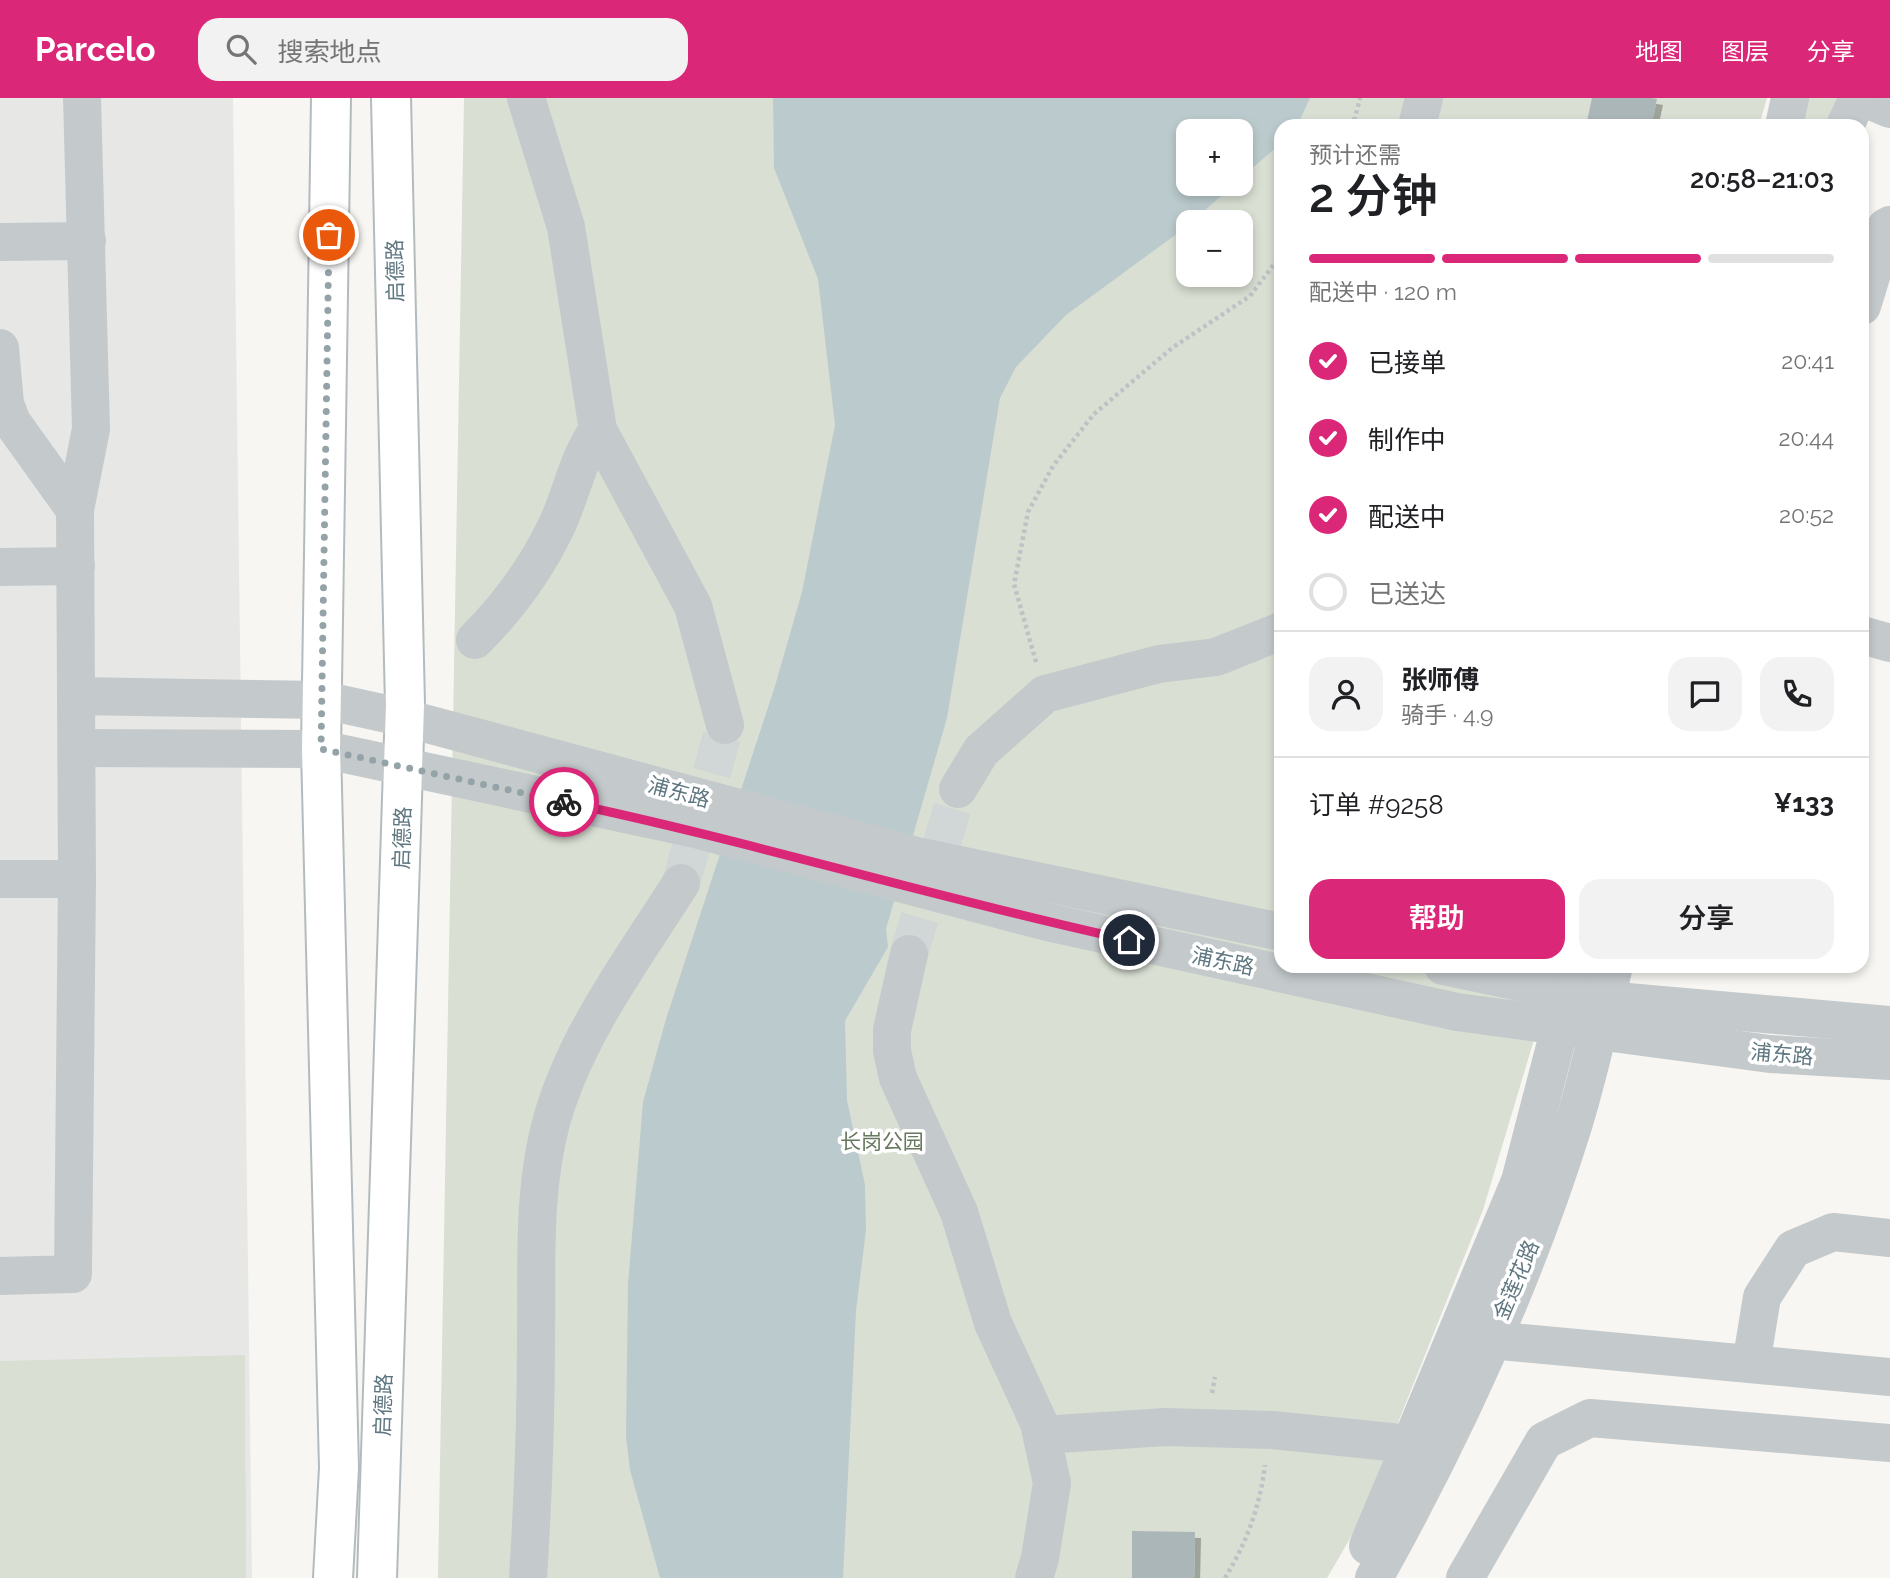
<!DOCTYPE html>
<html lang="zh">
<head>
<meta charset="utf-8">
<style>
  :root { --surface:#fff; --page:#f2f2f2; --text:#202124; --muted:#757577; --line:#e0e0e0; --accent:#db2777 }
  body { margin:0; font-family:Raleway,"Noto Sans SC",sans-serif; background:var(--page); color:var(--text); height:100vh; display:flex; flex-direction:column; font-size:26px; white-space:nowrap }
  * { box-sizing:border-box; margin:0 }
  p { font-size:23px; color:var(--muted) }
  .icon { flex:none; width:38px; height:38px; fill:none; stroke:currentColor; stroke-width:2; stroke-linecap:round; stroke-linejoin:round }
  .map { position:relative; flex:1; overflow:hidden }
  .sheet { position:absolute; left:1274px; top:21px; width:595px; height:854px; display:flex; flex-direction:column; background:var(--surface); border-radius:21px; box-shadow:0 4px 10px #0003 }
  .sheet>* { flex:none }
  .buttons { position:absolute; left:1176px; top:21px; display:grid; gap:14px }
  .buttons a { display:grid; place-items:center; width:77px; height:77px; border-radius:14px; background:var(--surface); box-shadow:0 4px 10px #0003; font-size:35px }
  .pin { position:absolute; display:grid; place-items:center; width:60px; height:60px; color:#fff; margin:-30px; border:4px solid #fff; border-radius:50%; box-shadow:0 2px 7px #0007 }
  .courier { position:absolute; display:grid; place-items:center; width:70px; height:70px; margin:-35px; border:5px solid #db2777; border-radius:50%; background:#fff; color:#222; box-shadow:0 2px 9px #0007 }
  .summary em { font-style:normal; font-weight:600 }
  .summary div { display:flex; flex-direction:column-reverse }
  .summary { display:flex; align-items:center; justify-content:space-between; height:119px; padding:0 35px }
  h1 { font-size:46px; font-weight:600; line-height:52px }
  .bar { display:grid; grid-template-columns:repeat(4,1fr); gap:10px 7px; align-content:center; height:84px; padding:0 35px }
  .bar i { height:9px; border-radius:5px; background:var(--line) }
  .bar .active { background:var(--accent) }
  .bar p { grid-column:span 4 }
  .line { display:flex; align-items:center; gap:18px; padding:0 35px; border-top:2px solid var(--line) }
  .line div { flex:1 }
  .round { display:grid; place-items:center; flex:none; width:74px; height:74px; border-radius:21px; background:var(--page) }
  ol { padding:0 35px; list-style:none }
  li { display:flex; align-items:center; gap:21px; height:77px }
  li p { margin-inline-start:auto }
  li .icon { padding:7px; border-radius:50%; background:var(--accent); color:#fff; stroke-width:4 }
  li:last-child { color:var(--muted) }
  li i { width:38px; height:38px; border:4px solid var(--line); border-radius:50% }
  .primary-button { display:flex; gap:14px; margin-top:auto; padding:14px 35px }
  .primary-button a { flex:1; height:80px; border-radius:21px; background:var(--accent); color:#fff; font-size:28px; font-weight:600; line-height:80px; text-align:center }
  .primary-button a+a { background:var(--page); color:var(--text) }
  header { display:flex; align-items:center; gap:42px; box-sizing:border-box; height:98px; padding:0 35px; background:var(--accent); color:#fff }
  header strong { font-size:33px }
  nav { display:flex; gap:38px; margin-inline-start:auto; font-size:24px }
  .search { width:490px; height:63px; background:var(--page); display:flex; align-items:center; gap:18px; box-sizing:border-box; padding:0 24px; border-radius:21px; color:var(--muted); font-size:26px }
  .map>svg:first-child { display:block }
  .built { fill:#e7e8e6 }
  .green { fill:#d9dfd3; fill-rule:evenodd }
  .water { fill:#bbcbcd }
  .building { fill:#aab6b8; filter:url(#shadow) }
  .lines { fill:none; stroke-linecap:round; stroke-linejoin:round }
  .minor-tunnel { stroke:#d1d6d6; stroke-width:38; stroke-dasharray:38 19; stroke-linecap:butt }
  .major-casing { stroke:#b4bbbe; stroke-width:42 }
  .path { stroke:#bfc2c4; stroke-width:4.5; stroke-dasharray:3.5 3.5; stroke-linecap:butt }
  .minor { stroke:#c4c9cb; stroke-width:38 }
  .major { stroke:#fff; stroke-width:38 }
  .done { stroke:#94a3a8; stroke-width:7; stroke-dasharray:0 12.6 }
  .route { stroke:#db2777; stroke-width:9 }
  .labels { text-anchor:middle; dominant-baseline:central; stroke-width:7; stroke-linejoin:round; paint-order:stroke }
  .street-label { font-size:21px; fill:#5f7780; stroke:#fff }
  .park-label { font-size:21px; fill:#66785e; stroke:#fff }
</style>
</head>
<body>
<header>
<strong>Parcelo</strong>
<div class="search"><svg class="icon" aria-label="search" viewBox="0 0 24 24"><circle cx="10" cy="10" r="6"/><path d="M15 15l6 6"/></svg>搜索地点</div>
<nav><a>地图</a><a>图层</a><a>分享</a></nav>
</header>
<div class="map">
<svg width="1890" height="1480" viewBox="0 0 1890 1480">
  <defs>
    <filter id="shadow"><feDropShadow dx="6" dy="6" stdDeviation="0" flood-color="#0004"/></filter>
  </defs>
  <rect width="100%" height="100%" fill="#f7f6f2"/>
  <!-- built -->
  <path class="built" d="M0,0H233L252,1480H0Z"/>
  <!-- green -->
  <g class="green">
    <path d="M464,0H1767L1759,28H1281V868H1556L1483,1112L1355,1432L1327,1480H438ZM1188,33H1241V86H1188ZM1188,124H1241V177H1188Z"/>
    <path d="M1804,0H1848L1836,28H1798Z"/>
    <path d="M245,1257L246,1480H0V1263Z"/>
  </g>
  <!-- water -->
  <path class="water" d="M773,0H1310L1297,28H1281V45L1241,80V33H1188V86H1235L1182,132L1066,217L1016,269L1000,300L947,620L886,831L888,849L845,923L847,1002L865,1087L866,1132L856,1213L843,1480H660L630,1372L626,1338L628,1186L643,1004L666,921L775,588L802,494L835,327L818,181L774,70Z"/>
  <!-- building -->
  <g class="building">
    <path d="M1592,0H1651L1657,1L1651,28H1586Z"/>
    <path d="M1132,1433L1195,1434L1194,1480H1132Z"/>
  </g>
  <g class="lines">
    <!-- minor-tunnel -->
    <g class="minor-tunnel">
      <path d="M681,785L725,627"/>
      <path d="M909,856L958,691"/>
    </g>
    <!-- major casing -->
    <g class="major-casing">
      <g id="major">
        <path d="M331,0L321,651L339,1370L333,1480"/>
        <path d="M377,1480L405,607L391,0"/>
      </g>
    </g>
    <!-- path -->
    <g class="path">
      <path d="M1350,28L1355,20L1360,0"/>
      <path d="M1580,28L1586,27"/>
      <path d="M1036,564L1014,486L1028,414L1053,368L1094,316L1172,250L1250,198L1281,157"/>
      <path d="M1212,1295L1215,1279"/>
      <path d="M1225,1480C1247,1444 1260,1408 1265,1367"/>
    </g>
    <!-- minor -->
    <g class="minor">
      <path d="M526,0L566,129L598,332L693,508L725,627"/>
      <path d="M1864,0L1890,11"/>
      <path d="M1417,28L1424,0"/>
      <path d="M1784,28L1790,0"/>
      <path d="M1845,28L1858,0"/>
      <path d="M0,144L87,143"/>
      <path d="M1862,208L1886,129L1890,127"/>
      <path d="M0,250L5,306L12,324L75,412"/>
      <path d="M0,469L76,468"/>
      <path d="M1862,537L1890,545"/>
      <path d="M475,542C509,508 536,471 557,427C572,395 577,361 598,332"/>
      <path d="M76,598L323,602L405,620L917,758L1281,834"/>
      <path d="M77,650L321,651L695,731L1047,824L1457,914L1770,956L1890,963"/>
      <path d="M958,691L981,653L1045,596L1159,566L1216,559L1281,533"/>
      <path d="M0,781H77"/>
      <path d="M909,856L892,932V953L898,980L959,1114L993,1225L1039,1325L1052,1385L1040,1460L1034,1480"/>
      <path d="M1443,868L1605,902L1890,927"/>
      <path d="M0,1178L73,1176L77,781L75,412L91,331L82,0"/>
      <path d="M1490,1242L1890,1279"/>
      <path d="M1751,1266L1762,1199L1793,1151L1833,1134L1890,1140"/>
      <path d="M1042,1337L1165,1329L1272,1332L1410,1346"/>
      <path d="M1368,1448L1520,1083L1576,868"/>
      <path d="M528,1480C533,1400 536,1322 536,1242C537,1168 532,1093 552,1021C577,934 634,860 681,785"/>
      <path d="M1374,1480C1454,1337 1524,1185 1573,1028C1589,976 1601,921 1614,868"/>
      <path d="M1465,1480L1544,1343L1590,1320L1890,1345"/>
    </g>
    <!-- major -->
    <use href="#major" class="major"/>
  </g>
  <g class="lines">
    <!-- done -->
    <path class="done" d="M329,137L321,651L564,704"/>
    <!-- route -->
    <path class="route" d="M564,704C754,744 940,801 1129,842"/>
  </g>
  <g class="labels">
    <!-- street labels -->
    <g class="street-label">
      <text transform="translate(395 173) rotate(-91)">启德路</text>
      <text transform="translate(679 694) rotate(15)">浦东路</text>
      <text transform="translate(402 740) rotate(-88)">启德路</text>
      <text transform="translate(1223 863) rotate(12)">浦东路</text>
      <text transform="translate(1782 956) rotate(5)">浦东路</text>
      <text transform="translate(1516 1182) rotate(-67)">金莲花路</text>
      <text transform="translate(383 1307) rotate(-88)">启德路</text>
    </g>
    <!-- park labels -->
    <g class="park-label">
      <text x="882" y="1043">长岗公园</text>
    </g>
  </g>
</svg>
<div class="buttons">
<a>+</a>
<a>−</a>
</div>
<div class="pin" style="left:329px;top:137px;background:#ea580c"><svg class="icon" aria-label="bag" viewBox="0 0 24 24"><path d="M5 8h14l-1 12H6zM9 8a3 3 0 0 1 6 0"/></svg></div>
<div class="pin" style="left:1129px;top:842px;background:#1f2937"><svg class="icon" aria-label="home" viewBox="0 0 24 24"><path d="M3 11l9-7 9 7M6 9v11h12V9"/></svg></div>
<div class="courier" style="left:564px;top:704px"><svg class="icon" aria-label="bike" viewBox="0 0 24 24"><circle cx="6" cy="16" r="4"/><circle cx="18" cy="16" r="4"/><path d="M6 16l4-8h5l3 8M10 8l3 8H6M13 5h3"/></svg></div>
<section class="sheet">
<div class="summary"><div><h1>2 分钟</h1><p>预计还需</p></div><em>20:58–21:03</em></div>
<div class="bar"><i class="active"></i><i class="active"></i><i class="active"></i><i></i><p>配送中 · 120 m</p></div>
<ol>
<li><svg class="icon" aria-label="check" viewBox="0 0 24 24"><path d="M5 12l5 5 9-10"/></svg>已接单<p>20:41</p></li>
<li><svg class="icon" aria-label="check" viewBox="0 0 24 24"><path d="M5 12l5 5 9-10"/></svg>制作中<p>20:44</p></li>
<li><svg class="icon" aria-label="check" viewBox="0 0 24 24"><path d="M5 12l5 5 9-10"/></svg>配送中<p>20:52</p></li>
<li><i></i>已送达</li>
</ol>
<div class="line" style="height:126px"><a class="round"><svg class="icon" aria-label="person" viewBox="0 0 24 24"><circle cx="12" cy="8" r="4"/><path d="M4 21q1-7 8-7t8 7"/></svg></a><div><b>张师傅</b><p>骑手 · 4.9</p></div><a class="round"><svg class="icon" aria-label="chat" viewBox="0 0 24 24"><path d="M4 5h16v11H9l-5 4z"/></svg></a><a class="round"><svg class="icon" aria-label="phone" viewBox="0 0 24 24"><path d="M5 4h4l2 5-3 2q2 4 5 5l2-3 5 2v4C11 20 4 13 5 4z"/></svg></a></div>
<div class="line" style="height:91px"><div>订单 #9258</div><b>¥133</b></div>
<div class="primary-button"><a>帮助</a><a>分享</a></div>
</section>
</div>
</body>
</html>
